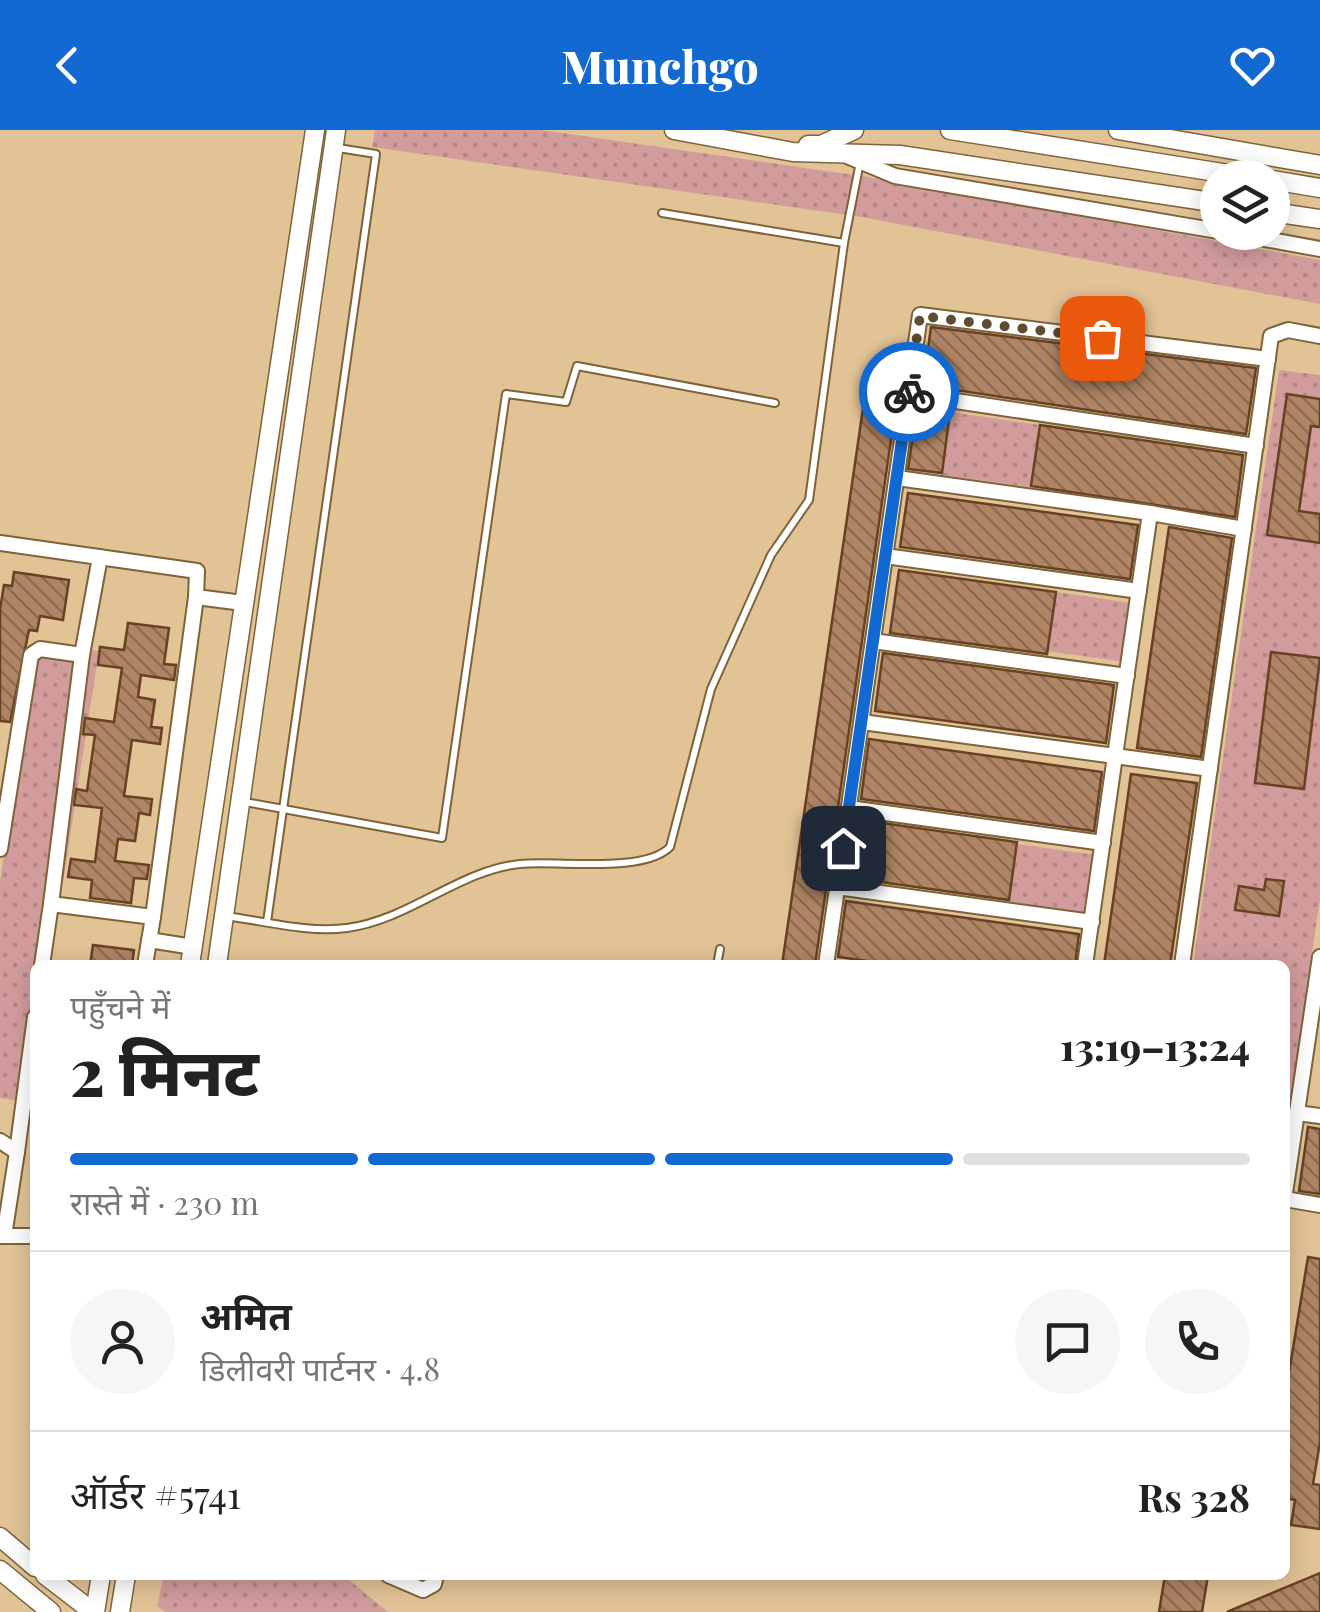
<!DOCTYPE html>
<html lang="hi">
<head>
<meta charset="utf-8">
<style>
  :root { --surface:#fff; --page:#f6f6f6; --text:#222; --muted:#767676; --line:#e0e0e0; --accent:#1269d2 }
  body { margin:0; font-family:"Playfair Display","Noto Sans Devanagari",serif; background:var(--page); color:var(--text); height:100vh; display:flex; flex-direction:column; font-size:38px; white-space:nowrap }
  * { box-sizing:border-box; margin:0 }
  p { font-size:32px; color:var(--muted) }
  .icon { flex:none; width:55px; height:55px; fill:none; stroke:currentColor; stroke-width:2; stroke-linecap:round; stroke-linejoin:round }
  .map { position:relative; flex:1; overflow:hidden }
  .side { position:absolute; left:30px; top:830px; width:1260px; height:620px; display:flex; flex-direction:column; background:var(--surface); border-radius:15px; box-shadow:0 5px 25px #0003 }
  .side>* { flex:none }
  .buttons { position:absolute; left:1200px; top:30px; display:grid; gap:20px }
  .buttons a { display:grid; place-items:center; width:90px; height:90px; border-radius:50%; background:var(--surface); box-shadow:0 5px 25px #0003; font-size:50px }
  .pin { position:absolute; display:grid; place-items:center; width:85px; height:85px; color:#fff; margin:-42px; border-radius:20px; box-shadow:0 5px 15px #0006 }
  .courier { position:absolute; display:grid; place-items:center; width:100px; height:100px; margin:-50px; border:8px solid #1269d2; border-radius:50%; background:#fff; color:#222; box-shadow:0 2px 12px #0007 }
  .summary em { font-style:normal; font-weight:800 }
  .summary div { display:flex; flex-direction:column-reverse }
  .summary { display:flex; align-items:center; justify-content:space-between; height:170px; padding:0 40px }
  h1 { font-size:65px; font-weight:800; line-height:75px }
  .bar { display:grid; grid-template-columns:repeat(4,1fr); gap:15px 10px; align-content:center; height:120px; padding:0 40px }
  .bar i { height:12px; border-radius:8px; background:var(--line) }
  .bar .selected { background:var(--accent) }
  .bar p { grid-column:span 4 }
  .line { display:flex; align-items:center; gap:25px; padding:0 40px; border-top:2px solid var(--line) }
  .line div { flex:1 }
  .round { display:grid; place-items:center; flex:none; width:105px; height:105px; border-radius:52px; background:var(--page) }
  header { display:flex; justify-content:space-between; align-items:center; height:130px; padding:0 40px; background:var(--accent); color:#fff; font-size:45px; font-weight:800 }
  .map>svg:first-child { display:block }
  .grass { fill:url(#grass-dots) }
  .building { fill:url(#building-back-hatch); stroke:#684123; stroke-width:2.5 }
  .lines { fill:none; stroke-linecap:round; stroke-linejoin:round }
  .lane-casing { stroke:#7e6338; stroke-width:10 }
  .street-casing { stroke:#7e6338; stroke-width:18 }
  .secondary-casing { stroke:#7e6338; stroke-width:21 }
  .lane { stroke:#fff; stroke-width:6 }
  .street { stroke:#fff; stroke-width:14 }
  .secondary { stroke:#fff; stroke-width:18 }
  .done { stroke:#5e4c34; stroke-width:10; stroke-dasharray:0 18 }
  .route { stroke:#1269d2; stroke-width:12 }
</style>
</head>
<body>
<header><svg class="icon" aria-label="back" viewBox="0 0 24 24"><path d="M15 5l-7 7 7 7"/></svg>Munchgo<svg class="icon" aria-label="heart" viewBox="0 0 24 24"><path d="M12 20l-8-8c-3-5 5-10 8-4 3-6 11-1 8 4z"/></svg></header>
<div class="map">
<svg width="1320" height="1482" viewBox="0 0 1320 1482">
  <defs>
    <pattern id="grass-dots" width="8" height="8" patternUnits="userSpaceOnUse" patternTransform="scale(2.5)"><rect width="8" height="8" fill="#d29c9d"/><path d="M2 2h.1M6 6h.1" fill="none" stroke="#b48585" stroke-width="1.8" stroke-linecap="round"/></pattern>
    <pattern id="building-back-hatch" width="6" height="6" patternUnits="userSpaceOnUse" patternTransform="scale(2.5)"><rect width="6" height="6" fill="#b08565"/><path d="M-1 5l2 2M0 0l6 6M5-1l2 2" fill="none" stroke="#8e6b51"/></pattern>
  </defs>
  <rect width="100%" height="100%" fill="#e2c396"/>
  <!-- grass -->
  <g class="grass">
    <path d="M375,0H541L868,47L1320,130V174L862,87L372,17Z"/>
    <path d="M1279,240L1320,245V768L1285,1010V835H1193Z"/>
    <path d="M950,282L1040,295L1031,357L941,345Z"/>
    <path d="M1056,462L1132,473L1124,532L1047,521Z"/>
    <path d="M38,511L99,521L50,835H35V928L28,972L0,968V751Z"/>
    <path d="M1017,714L1097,725L1088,783L1009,772Z"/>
    <path d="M164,1445H343L388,1482H165L157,1476Z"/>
  </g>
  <!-- building -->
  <g class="building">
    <path d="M931,197L1256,238L1246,304L923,255Z"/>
    <path d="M868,244L892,247L889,274L896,275L835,698L815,835H782Z"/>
    <path d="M1287,264L1320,269V297L1311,296L1299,381L1320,384V413L1267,405Z"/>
    <path d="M917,278L950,282L942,343L908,339Z"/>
    <path d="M1040,295L1243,325L1235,387L1031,356Z"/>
    <path d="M908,363L1138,395L1130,449L900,417Z"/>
    <path d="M1169,397L1232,408L1201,627L1137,618Z"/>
    <path d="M899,440L1056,462L1047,524L890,503Z"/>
    <path d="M14,442L69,450L63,490L40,486L37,501L29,500L10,592L0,591V479L4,455L12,456Z"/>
    <path d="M128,493L169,498L164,534L176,535L174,550L141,545L138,567L155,570L151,597L162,598L160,614L132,610L124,666L152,669L150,685L139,683L135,711L118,709L115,731L149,735L147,749L134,748L131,773L90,768L92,750L68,747L71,729L95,732L102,678L74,675L76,659L87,661L95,605L83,604L85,588L114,592L122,538L98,535L100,517L124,520Z"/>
    <path d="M1271,522L1320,528L1304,659L1255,653Z"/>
    <path d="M883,523L1114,555L1106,613L875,581Z"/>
    <path d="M869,609L1102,642L1094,701L861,669Z"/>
    <path d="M1131,644L1197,653L1170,835H1104Z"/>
    <path d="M861,690L1017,712L1009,770L852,748Z"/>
    <path d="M1266,749L1284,751L1279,786L1235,780L1239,756L1264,760Z"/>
    <path d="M846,771L1079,804L1075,835H896L838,827Z"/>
    <path d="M93,815L134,820L132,835H90Z"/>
    <path d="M1308,997L1320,999V1064L1299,1061Z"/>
    <path d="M1308,1127L1320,1129V1312L1313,1354L1320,1355V1399L1291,1395L1295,1370L1285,1368V1267Z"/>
    <path d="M1320,1443V1482H1227Z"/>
    <path d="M1165,1445H1208L1202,1482H1159Z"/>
  </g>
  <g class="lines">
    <!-- lane casing -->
    <g class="lane-casing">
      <g id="lane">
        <path d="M662,83L844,113"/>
        <path d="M245,672L442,708L506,264L566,272L577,236L775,273"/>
        <path d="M225,786C265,791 307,803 347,798C409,790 459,740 520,734C559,730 643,744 670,717L711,559L771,425L809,370L844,113L860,32"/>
        <path d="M267,792L376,24L338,18"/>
        <path d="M717,835L720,819"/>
      </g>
    </g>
    <!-- street casing -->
    <g class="street-casing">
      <g id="street">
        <path d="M847,26L895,46L1218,101"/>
        <path d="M1226,102L1320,119"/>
        <path d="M909,264L1256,316"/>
        <path d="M897,348L1150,383"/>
        <path d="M0,413L197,441L196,467L243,473"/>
        <path d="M885,426L1139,461"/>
        <path d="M100,427L82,525L51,774L153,787L145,835"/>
        <path d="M873,511L1127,546"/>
        <path d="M862,592L1115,626L1150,383L1244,399"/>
        <path d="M849,678L1103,713"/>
        <path d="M0,719L31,525L40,519L82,525"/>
        <path d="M837,757L1092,792"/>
        <path d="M153,787L196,467"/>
        <path d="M149,810L193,817"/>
        <path d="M42,835L51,774"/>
        <path d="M826,835L920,185L1268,229"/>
        <path d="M1085,835L1115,626L1210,639"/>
        <path d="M1182,835L1271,206L1288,200L1320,206"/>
        <path d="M1297,983L1320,986"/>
        <path d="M0,1011L17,1022L35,887"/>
        <path d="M1285,1063L1320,827"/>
        <path d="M1285,1069L1320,1075"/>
        <path d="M0,1106H35"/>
        <path d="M4,1106L17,1022"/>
        <path d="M388,1445L423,1460L434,1454L436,1445"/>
      </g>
    </g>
    <!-- secondary casing -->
    <g class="secondary-casing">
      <g id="secondary">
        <path d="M674,0L793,22L900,25L1218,73"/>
        <path d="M950,0L1254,48"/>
        <path d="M1118,0L1320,35"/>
        <path d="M808,15H821L854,0"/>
        <path d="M1272,50L1320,58"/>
        <path d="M1272,82L1320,89"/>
        <path d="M190,835L315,0"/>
        <path d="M217,835L336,0"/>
        <path d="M0,1407L35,1437"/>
        <path d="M0,1440L51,1482"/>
        <path d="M45,1445L93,1482"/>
        <path d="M95,1482L101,1445"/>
        <path d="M120,1482L126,1445"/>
      </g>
    </g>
    <!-- lane -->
    <use href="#lane" class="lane"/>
    <!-- street -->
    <use href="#street" class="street"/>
    <!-- secondary -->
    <use href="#secondary" class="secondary"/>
  </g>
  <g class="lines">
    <!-- done -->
    <path class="done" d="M909,262L920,186L1102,208"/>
    <!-- route -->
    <path class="route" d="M843,718L909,262"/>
  </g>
</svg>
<div class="buttons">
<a><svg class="icon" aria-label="layers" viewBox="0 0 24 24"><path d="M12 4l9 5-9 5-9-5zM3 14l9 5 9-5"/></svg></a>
</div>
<div class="pin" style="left:1102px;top:208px;background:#ea580c"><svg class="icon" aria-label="bag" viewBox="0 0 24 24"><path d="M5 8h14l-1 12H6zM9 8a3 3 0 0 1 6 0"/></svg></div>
<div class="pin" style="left:843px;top:718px;background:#1f2937"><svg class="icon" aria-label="home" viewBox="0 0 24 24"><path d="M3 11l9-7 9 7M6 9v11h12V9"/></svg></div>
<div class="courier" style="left:909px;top:262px"><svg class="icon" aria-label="bike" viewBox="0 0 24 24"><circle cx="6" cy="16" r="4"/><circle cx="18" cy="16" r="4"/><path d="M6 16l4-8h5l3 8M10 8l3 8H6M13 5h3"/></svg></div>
<section class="side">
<div class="summary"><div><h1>2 मिनट</h1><p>पहुँचने में</p></div><em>13:19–13:24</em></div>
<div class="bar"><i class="selected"></i><i class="selected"></i><i class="selected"></i><i></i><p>रास्ते में · 230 m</p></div>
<div class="line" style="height:180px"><a class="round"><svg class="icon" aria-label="person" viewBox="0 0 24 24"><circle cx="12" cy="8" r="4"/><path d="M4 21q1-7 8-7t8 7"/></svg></a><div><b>अमित</b><p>डिलीवरी पार्टनर · 4.8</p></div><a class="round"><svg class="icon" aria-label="chat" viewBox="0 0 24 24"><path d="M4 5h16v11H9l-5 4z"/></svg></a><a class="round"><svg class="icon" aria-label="phone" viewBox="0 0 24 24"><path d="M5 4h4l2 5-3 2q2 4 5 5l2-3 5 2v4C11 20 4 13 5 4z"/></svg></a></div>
<div class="line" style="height:130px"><div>ऑर्डर #5741</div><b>Rs 328</b></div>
</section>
</div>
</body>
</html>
